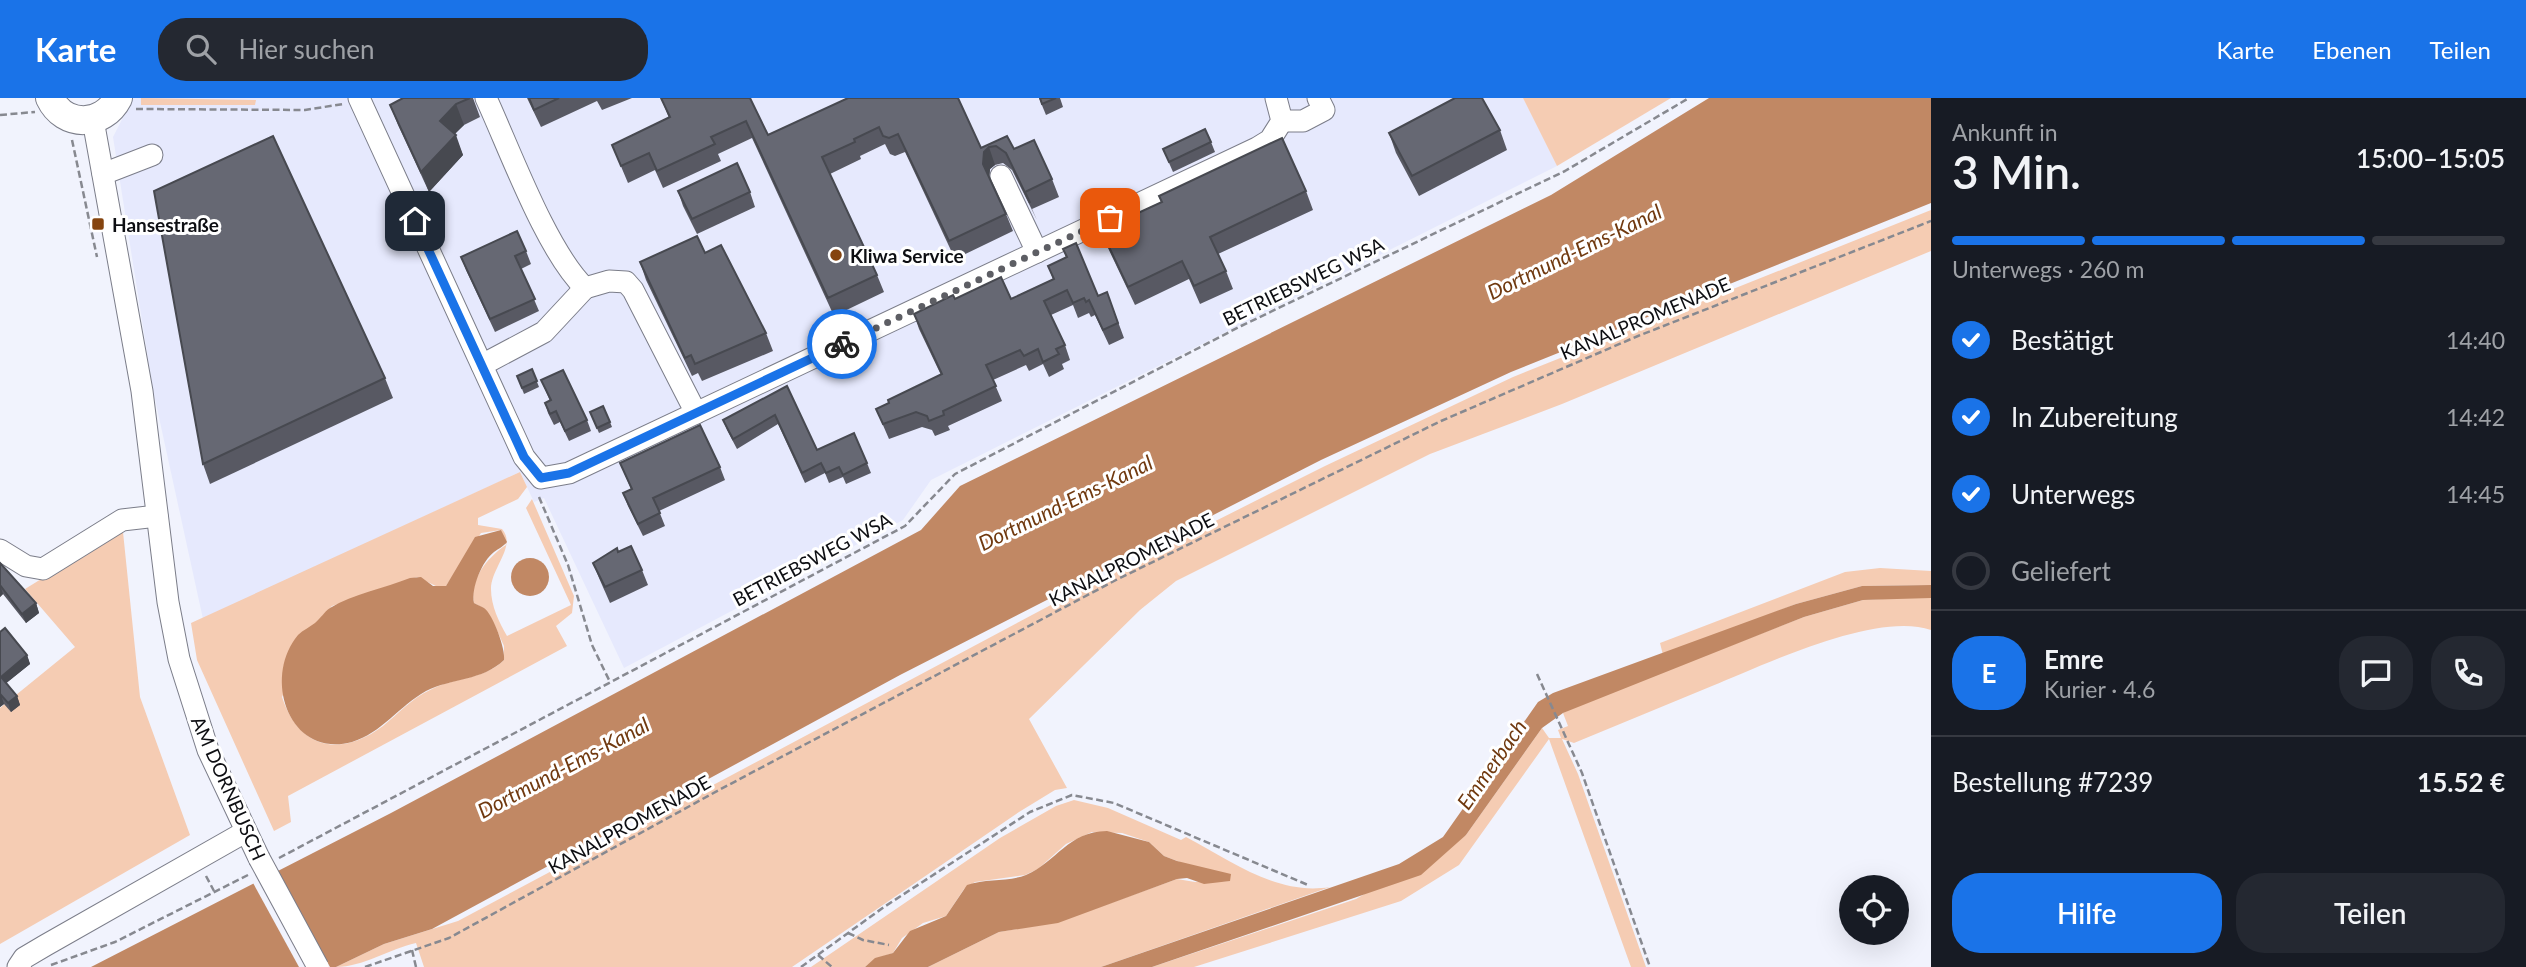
<!DOCTYPE html>
<html lang="de">
<head>
<meta charset="utf-8">
<style>
  :root { --surface:#171b24; --page:#242831; --text:#f1f3f6; --muted:#9ea1a6; --line:#363941; --accent:#1a73e8 }
  body { margin:0; font-family:Lato,sans-serif; background:var(--page); color:var(--text); height:100vh; display:flex; flex-direction:column; font-size:26px; white-space:nowrap }
  * { box-sizing:border-box; margin:0 }
  p { font-size:23px; color:var(--muted) }
  .icon { flex:none; width:38px; height:38px; fill:none; stroke:currentColor; stroke-width:2; stroke-linecap:round; stroke-linejoin:round }
  .map { position:relative; flex:1; overflow:hidden }
  .panel { display:flex; flex-direction:column; background:var(--surface); width:595px }
  .panel>* { flex:none }
  .controls { position:absolute; left:1839px; top:777px; display:grid; gap:14px }
  .controls a { display:grid; place-items:center; width:70px; height:70px; border-radius:50%; background:var(--surface); box-shadow:0 7px 28px #0002; font-size:35px }
  .pin { position:absolute; display:grid; place-items:center; width:60px; height:60px; color:#fff; margin:-30px; border-radius:14px; box-shadow:0 4px 10px #0006 }
  .courier { position:absolute; display:grid; place-items:center; width:70px; height:70px; margin:-35px; border:5px solid #1a73e8; border-radius:50%; background:#fff; color:#222; box-shadow:0 2px 9px #0007 }
  .headline em { font-style:normal; font-weight:600 }
  .headline div { display:flex; flex-direction:column-reverse }
  .headline { display:flex; align-items:center; justify-content:space-between; height:119px; padding:0 21px }
  h1 { font-size:46px; font-weight:600; line-height:52px }
  .bar { display:grid; grid-template-columns:repeat(4,1fr); gap:10px 7px; align-content:center; height:84px; padding:0 21px }
  .bar i { height:9px; border-radius:5px; background:var(--line) }
  .bar .on { background:var(--accent) }
  .bar p { grid-column:span 4 }
  .line { display:flex; align-items:center; gap:18px; padding:0 21px; border-top:2px solid var(--line) }
  .line div { flex:1 }
  .round { display:grid; place-items:center; flex:none; width:74px; height:74px; border-radius:28px; background:var(--page) }
  ol { padding:0 21px; list-style:none }
  li { display:flex; align-items:center; gap:21px; height:77px }
  li p { margin-inline-start:auto }
  li .icon { padding:7px; border-radius:50%; background:var(--accent); color:#fff; stroke-width:4 }
  li:last-child { color:var(--muted) }
  li i { width:38px; height:38px; border:4px solid var(--line); border-radius:50% }
  .primary-button { display:flex; gap:14px; margin-top:auto; padding:14px 21px }
  .primary-button a { flex:1; height:80px; border-radius:28px; background:var(--accent); color:#fff; font-size:28px; font-weight:600; line-height:80px; text-align:center }
  .primary-button a+a { background:var(--page); color:var(--text) }
  header { display:flex; align-items:center; gap:42px; box-sizing:border-box; height:98px; padding:0 35px; background:var(--accent); color:#fff }
  header strong { font-size:33px }
  nav { display:flex; gap:38px; margin-inline-start:auto; font-size:24px }
  .search { width:490px; height:63px; background:var(--page); display:flex; align-items:center; gap:18px; box-sizing:border-box; padding:0 24px; border-radius:28px; color:var(--muted); font-size:26px }
  main { display:flex; flex:1; min-height:0 }
  .map>svg:first-child { display:block }
  .built { fill:#e6e9fd }
  .green { fill:#f5ccb3; fill-rule:evenodd }
  .water { fill:#c18864 }
  .pier { fill:#f1f3fd }
  .lines { fill:none; stroke-linecap:round; stroke-linejoin:round }
  .minor-casing { stroke:#7b7d89; stroke-width:23 }
  .major-casing { stroke:#7b7d89; stroke-width:30 }
  .path { stroke:#878990; stroke-width:2.5; stroke-dasharray:7 3.5; stroke-linecap:butt }
  .minor { stroke:#fff; stroke-width:21 }
  .major { stroke:#fff; stroke-width:28 }
  .minor-bridge-casing { stroke:#7b7d89; stroke-width:23; stroke-linecap:butt }
  .minor-bridge { stroke:#fff; stroke-width:21 }
  .wall { fill:#585963 }
  .shaded-wall { fill:#474950 }
  .building { fill:#666873; stroke:#474950; stroke-width:2 }
  .done { stroke:#5d5e64; stroke-width:7; stroke-dasharray:0 12.6 }
  .route { stroke:#1a73e8; stroke-width:9 }
  .poi-dot { fill:#85440f; stroke:#fff; stroke-width:2.5 }
  .labels { text-anchor:middle; dominant-baseline:central; stroke-width:6; stroke-linejoin:round; paint-order:stroke }
  .poi-label { font-size:19px; font-weight:bold; fill:#0d0e12; stroke:#fff; text-anchor:start }
  .street-label { font-size:19px; fill:#0d0e12; stroke:#fff }
  .water-label { font-size:21px; font-style:italic; fill:#70390f; stroke:#fff }
</style>
</head>
<body>
<header>
<strong>Karte</strong>
<div class="search"><svg class="icon" aria-label="search" viewBox="0 0 24 24"><circle cx="10" cy="10" r="6"/><path d="M15 15l6 6"/></svg>Hier suchen</div>
<nav><a>Karte</a><a>Ebenen</a><a>Teilen</a></nav>
</header>
<main>
<div class="map">
<svg width="1931" height="869" viewBox="0 0 1931 869">
  <rect width="100%" height="100%" fill="#f1f3fd"/>
  <!-- built -->
  <path class="built" d="M133,0H1523L1557,68L931,382L903,422L624,570L544,400L534,404L520,374L203,521L153,292L113,39Z"/>
  <!-- green -->
  <g class="green">
    <path d="M141,0L256,2L255,7H141Z"/>
    <path d="M1523,0H1671L1557,68Z"/>
    <path d="M1931,112V153L1562,306L1430,356L1176,483L1140,512L1029,621L1067,690L1055,692L1019,714L792,869H424L416,845C389,851 363,869 336,869L384,846L458,823L1094,484L1325,368L1513,279Z"/>
    <path d="M520,374L527,389L518,401L478,420V427L502,431C517,448 491,470 491,491C491,508 499,524 507,538L571,507L526,410L532,401L574,498L572,515L556,528L567,548L288,698L291,724L274,733L197,562L191,525ZM501,432L506,447C488,459 469,481 474,505L483,510L494,526L504,548V562C484,582 454,579 430,592C411,601 399,615 383,628C340,660 299,651 282,599L315,526L332,508L417,479L438,489L446,488L481,435Z"/>
    <path d="M119,433L123,434L140,599L190,737L0,846V610L75,549L25,491Z"/>
    <path d="M1880,470L1931,473V487L1862,488L1796,506L1663,557L1660,545L1845,474Z"/>
    <path d="M1923,499L1931,500V532C1876,513 1764,567 1712,588C1666,607 1620,626 1574,645L1562,641L1578,676L1646,869H1631L1549,641L1459,767L1401,803L1194,869H1152L1356,801L1466,737L1542,630L1549,640H1561L1558,632L1568,628L1563,615L1578,607L1804,519L1863,502Z"/>
    <path d="M1074,702L1108,710L1181,742L1186,739C1232,763 1277,798 1330,789L1101,869H928L999,834L1058,824L1177,781L1195,784L1230,783L1164,758L1149,744L1122,735L1092,734L1066,746L1038,771L1025,777L975,784L964,791L946,818L923,825L902,840L893,855L875,861L865,869H811L1000,740L1056,708Z"/>
  </g>
  <!-- water -->
  <g class="water">
    <path d="M1709,0H1931V105L1511,274L1321,362L900,577L432,831L384,846L336,869H91L391,715L921,432L960,388L1551,97Z"/>
    <path d="M501,432L507,444C503,449 499,450 494,454C482,463 471,490 474,505C477,507 481,508 484,510C493,516 506,552 504,562C482,583 452,580 426,593C399,608 382,635 352,644C289,661 262,580 298,537C303,532 310,529 315,525C321,520 324,514 330,510C353,496 385,490 410,480L421,479L433,488H446L475,439Z"/>
    <circle cx="530" cy="479" r="19"/>
    <path d="M1931,487V500L1863,502L1804,519L1563,615L1542,630L1466,737L1421,777L1152,869H1101L1399,766L1443,739L1538,604L1553,595L1796,506L1862,488Z"/>
    <path d="M1107,733L1149,744L1164,758L1177,763L1231,776L1230,783L1204,786L1187,780L1177,781L1058,825L999,834L928,869H865L875,860L893,855L910,833L946,818L967,787C986,780 1008,784 1026,777C1058,763 1067,734 1107,733Z"/>
  </g>
  <!-- pier -->
  <path class="pier" d="M276,771L330,869H299L252,783Z"/>
  <g class="lines">
    <!-- minor casing -->
    <g class="minor-casing">
      <g id="minor">
        <path d="M359,0L524,359L541,380L569,375L1257,50L1270,42L1282,23L1276,0"/>
        <path d="M486,0C510,52 546,152 585,190L609,183L626,184L633,192L696,315"/>
        <path d="M93,22L142,293L168,504L179,561L208,652L259,760"/>
        <path d="M1282,23H1303L1324,12L1318,0"/>
        <path d="M103,76L152,57"/>
        <path d="M1001,78L1037,154"/>
        <path d="M482,267L544,234L585,190"/>
        <path d="M0,452L26,468L43,471L122,422L157,418"/>
        <path d="M18,869L24,860L46,847L245,734"/>
      </g>
    </g>
    <!-- major casing -->
    <g class="major-casing">
      <path id="major" d="M50,0C64,30 103,29 118,0"/>
    </g>
    <!-- path -->
    <g class="path">
      <path d="M136,11L305,12L343,6"/>
      <path d="M0,17L35,14"/>
      <path d="M72,42L97,159"/>
      <path d="M539,399L568,467L592,547L610,584"/>
      <path d="M1537,576L1582,675L1650,869"/>
      <path d="M279,760L905,428L955,376L1241,228L1565,73L1689,0"/>
      <path d="M206,778L214,793"/>
      <path d="M848,835L863,842L889,847"/>
      <path d="M412,852L416,869"/>
      <path d="M818,857L832,869"/>
      <path d="M51,867L115,844L248,777"/>
      <path d="M365,869L449,840L719,692L1116,482L1441,323L1638,238L1931,123"/>
      <path d="M801,869L884,809L1030,714L1072,697L1114,705L1308,787"/>
    </g>
    <!-- minor -->
    <use href="#minor" class="minor"/>
    <!-- major -->
    <use href="#major" class="major"/>
    <!-- minor-bridge casing -->
    <g class="minor-bridge-casing">
      <path id="minor-bridge" d="M259,760L318,869"/>
    </g>
    <!-- minor-bridge -->
    <use href="#minor-bridge" class="minor-bridge"/>
  </g>
  <!-- wall -->
  <g class="wall">
    <path d="M403,0H473L480,19L464,27L454,36L463,57L429,94L398,27L390,7Z"/>
    <path d="M527,0H632L602,12L597,3L541,29Z"/>
    <path d="M661,0H750L768,37L848,0L981,50L1007,38L1014,51L1052,81L1059,99L1032,111L1037,122L1012,72L1003,65L995,67L990,71L989,80L1006,116L1013,133L955,161L905,54L895,58L890,56L885,46L860,58L861,61L830,76L877,177L884,194L834,218L752,40L718,56L721,63L663,90L655,72L628,85L612,47L669,20Z"/>
    <path d="M1039,0H1060L1063,9L1046,17Z"/>
    <path d="M1500,32L1507,52L1419,98L1396,55L1389,35Z"/>
    <path d="M1211,44L1215,54L1173,74L1163,51Z"/>
    <path d="M678,93L750,94L755,109L697,136L683,108Z"/>
    <path d="M1306,93L1313,112L1218,156L1226,173L1233,191L1200,206L1189,181L1135,207L1108,150L1101,132L1161,104L1159,98Z"/>
    <path d="M1063,151L1098,198L1107,194L1124,240L1109,247L1095,217L1091,219L1089,215L1078,220L1073,207L1051,217L1065,247L1070,262L1062,266L1064,271L1049,279L1043,266L1029,273L1026,267L993,282L1002,303L948,328L950,332L935,338L932,332L922,329L889,341L876,311L941,277L919,231L914,216L955,201H1011L1053,181L1048,168L1066,159Z"/>
    <path d="M526,153L531,166L521,171L539,213L495,234L466,172L461,159Z"/>
    <path d="M705,155L766,235L773,253L702,283L698,275L692,278L646,182L640,164Z"/>
    <path d="M532,271L539,289L524,296L517,278Z"/>
    <path d="M385,280L393,300L210,386L203,366Z"/>
    <path d="M541,282L587,322L591,333L569,343L560,324L554,327L548,315L545,305L550,303Z"/>
    <path d="M787,288L817,352L867,365L871,375L846,386L843,379L829,385L825,375L805,385L778,326L737,351L727,332L723,322Z"/>
    <path d="M590,314L610,324L612,329L599,335Z"/>
    <path d="M620,365L720,369L725,382L659,413L665,428L643,438L628,408L623,395L631,391Z"/>
    <path d="M618,454L642,472L648,487L610,505L599,480L593,465Z"/>
    <path d="M0,465L36,505L39,515L26,525L3,496L0,499Z"/>
    <path d="M0,534L27,557L30,566L6,585L17,598L20,607L11,614L4,606L0,609Z"/>
  </g>
  <!-- shaded-wall -->
  <g class="shaded-wall">
    <path d="M456,6L464,27L448,43L440,23Z"/>
    <path d="M456,37L463,57L429,94L421,74Z"/>
    <path d="M989,49L995,67L990,71L989,83L983,66L984,54Z"/>
    <path d="M0,487L3,496L0,499Z"/>
    <path d="M36,505L39,515L26,525L22,516Z"/>
    <path d="M27,557L30,566L4,587L1,579Z"/>
    <path d="M1,597L4,606L0,609V598Z"/>
    <path d="M17,598L20,607L11,614L8,605Z"/>
  </g>
  <!-- building -->
  <g class="building">
    <path d="M403,0H470L456,6L440,23L456,37L421,74L390,7Z"/>
    <path d="M529,0H559L534,12Z"/>
    <path d="M661,0H750L768,37L848,0H958L981,50L1007,38L1014,51L1034,42L1052,81L1025,94L1030,105L1006,55L996,48L989,49L984,54L983,66L1006,116L949,143L898,36L889,40L883,38L879,29L854,41L855,44L822,59L877,177L828,200L746,23L711,39L715,46L657,73L649,55L621,68L612,47L670,19Z"/>
    <path d="M1040,0H1056L1042,6Z"/>
    <path d="M1455,0H1482L1500,32L1412,78L1389,35Z"/>
    <path d="M1205,31L1211,44L1169,64L1163,51Z"/>
    <path d="M273,38L385,280L203,366L154,93Z"/>
    <path d="M1282,40L1306,93L1210,139L1226,173L1194,188L1182,163L1128,189L1101,132L1162,104L1159,98Z"/>
    <path d="M737,65L750,94L692,121L678,93Z"/>
    <path d="M517,133L526,153L515,158L535,201L490,221L461,159Z"/>
    <path d="M697,138L705,155L721,147L766,235L695,266L691,257L685,260L640,164Z"/>
    <path d="M1076,145L1098,198L1107,194L1118,225L1103,232L1089,202L1086,204L1084,200L1073,205L1067,192L1044,203L1065,247L1056,251L1059,256L1043,264L1038,251L1024,258L1020,252L986,267L996,288L943,313L944,317L929,323L927,318L916,314L883,326L876,311L889,305L888,302L942,276L914,216L953,197L955,201L1001,179L1011,201L1054,181L1048,168L1067,159L1063,151Z"/>
    <path d="M532,271L537,283L522,290L517,278Z"/>
    <path d="M563,272L587,322L565,333L556,313L550,316L545,305L551,302L541,282Z"/>
    <path d="M787,288L817,352L854,335L867,365L843,377L839,369L826,375L821,365L802,375L775,317L733,341L723,322Z"/>
    <path d="M603,308L610,324L597,330L590,314Z"/>
    <path d="M700,327L720,369L653,400L660,415L638,426L623,395L632,391L620,365Z"/>
    <path d="M631,448L642,472L605,489L593,465L617,450L618,454Z"/>
    <path d="M0,465L36,505L22,516L0,487Z"/>
    <path d="M5,530L27,557L1,579L17,598L8,605L1,597L0,598V534Z"/>
  </g>
  <g class="lines">
    <!-- done -->
    <path class="done" d="M842,246L1110,120"/>
    <!-- route -->
    <path class="route" d="M415,123L524,359L541,380L569,375L842,246"/>
  </g>
  <!-- markers -->
  <g class="poi-dot">
    <rect x="91" y="119" width="14" height="14" rx="3.5"/>
    <circle cx="836" cy="157" r="7"/>
  </g>
  <g class="labels">
    <!-- poi labels -->
    <g class="poi-label">
      <text x="112" y="126">Hansestraße</text>
      <text x="850" y="157">Kliwa Service</text>
    </g>
    <!-- street labels -->
    <g class="street-label">
      <text transform="translate(1303 183) rotate(-26)">BETRIEBSWEG WSA</text>
      <text transform="translate(1645 220) rotate(-23)">KANALPROMENADE</text>
      <text transform="translate(812 461) rotate(-28)">BETRIEBSWEG WSA</text>
      <text transform="translate(1131 461) rotate(-27)">KANALPROMENADE</text>
      <text transform="translate(229 690) rotate(66)">AM DORNBUSCH</text>
      <text transform="translate(629 726) rotate(-29)">KANALPROMENADE</text>
    </g>
    <!-- water labels -->
    <g class="water-label">
      <text transform="translate(1574 153) rotate(-26)">Dortmund-Ems-Kanal</text>
      <text transform="translate(1065 404) rotate(-26)">Dortmund-Ems-Kanal</text>
      <text transform="translate(1491 666) rotate(-55)">Emmerbach</text>
      <text transform="translate(563 669) rotate(-28)">Dortmund-Ems-Kanal</text>
    </g>
  </g>
</svg>
<div class="controls">
<a><svg class="icon" aria-label="locate" viewBox="0 0 24 24"><circle cx="12" cy="12" r="6"/><path d="M12 2v4M12 18v4M2 12h4M18 12h4"/></svg></a>
</div>
<div class="pin" style="left:1110px;top:120px;background:#ea580c"><svg class="icon" aria-label="bag" viewBox="0 0 24 24"><path d="M5 8h14l-1 12H6zM9 8a3 3 0 0 1 6 0"/></svg></div>
<div class="pin" style="left:415px;top:123px;background:#1f2937"><svg class="icon" aria-label="home" viewBox="0 0 24 24"><path d="M3 11l9-7 9 7M6 9v11h12V9"/></svg></div>
<div class="courier" style="left:842px;top:246px"><svg class="icon" aria-label="bike" viewBox="0 0 24 24"><circle cx="6" cy="16" r="4"/><circle cx="18" cy="16" r="4"/><path d="M6 16l4-8h5l3 8M10 8l3 8H6M13 5h3"/></svg></div>
</div>
<section class="panel">
<div class="headline"><div><h1>3 Min.</h1><p>Ankunft in</p></div><em>15:00–15:05</em></div>
<div class="bar"><i class="on"></i><i class="on"></i><i class="on"></i><i></i><p>Unterwegs · 260 m</p></div>
<ol>
<li><svg class="icon" aria-label="check" viewBox="0 0 24 24"><path d="M5 12l5 5 9-10"/></svg>Bestätigt<p>14:40</p></li>
<li><svg class="icon" aria-label="check" viewBox="0 0 24 24"><path d="M5 12l5 5 9-10"/></svg>In Zubereitung<p>14:42</p></li>
<li><svg class="icon" aria-label="check" viewBox="0 0 24 24"><path d="M5 12l5 5 9-10"/></svg>Unterwegs<p>14:45</p></li>
<li><i></i>Geliefert</li>
</ol>
<div class="line" style="height:126px"><b class="round" style="background:var(--accent);color:#fff">E</b><div><b>Emre</b><p>Kurier · 4.6</p></div><a class="round"><svg class="icon" aria-label="chat" viewBox="0 0 24 24"><path d="M4 5h16v11H9l-5 4z"/></svg></a><a class="round"><svg class="icon" aria-label="phone" viewBox="0 0 24 24"><path d="M5 4h4l2 5-3 2q2 4 5 5l2-3 5 2v4C11 20 4 13 5 4z"/></svg></a></div>
<div class="line" style="height:91px"><div>Bestellung #7239</div><b>15.52 €</b></div>
<div class="primary-button"><a>Hilfe</a><a>Teilen</a></div>
</section>
</main>
</body>
</html>
